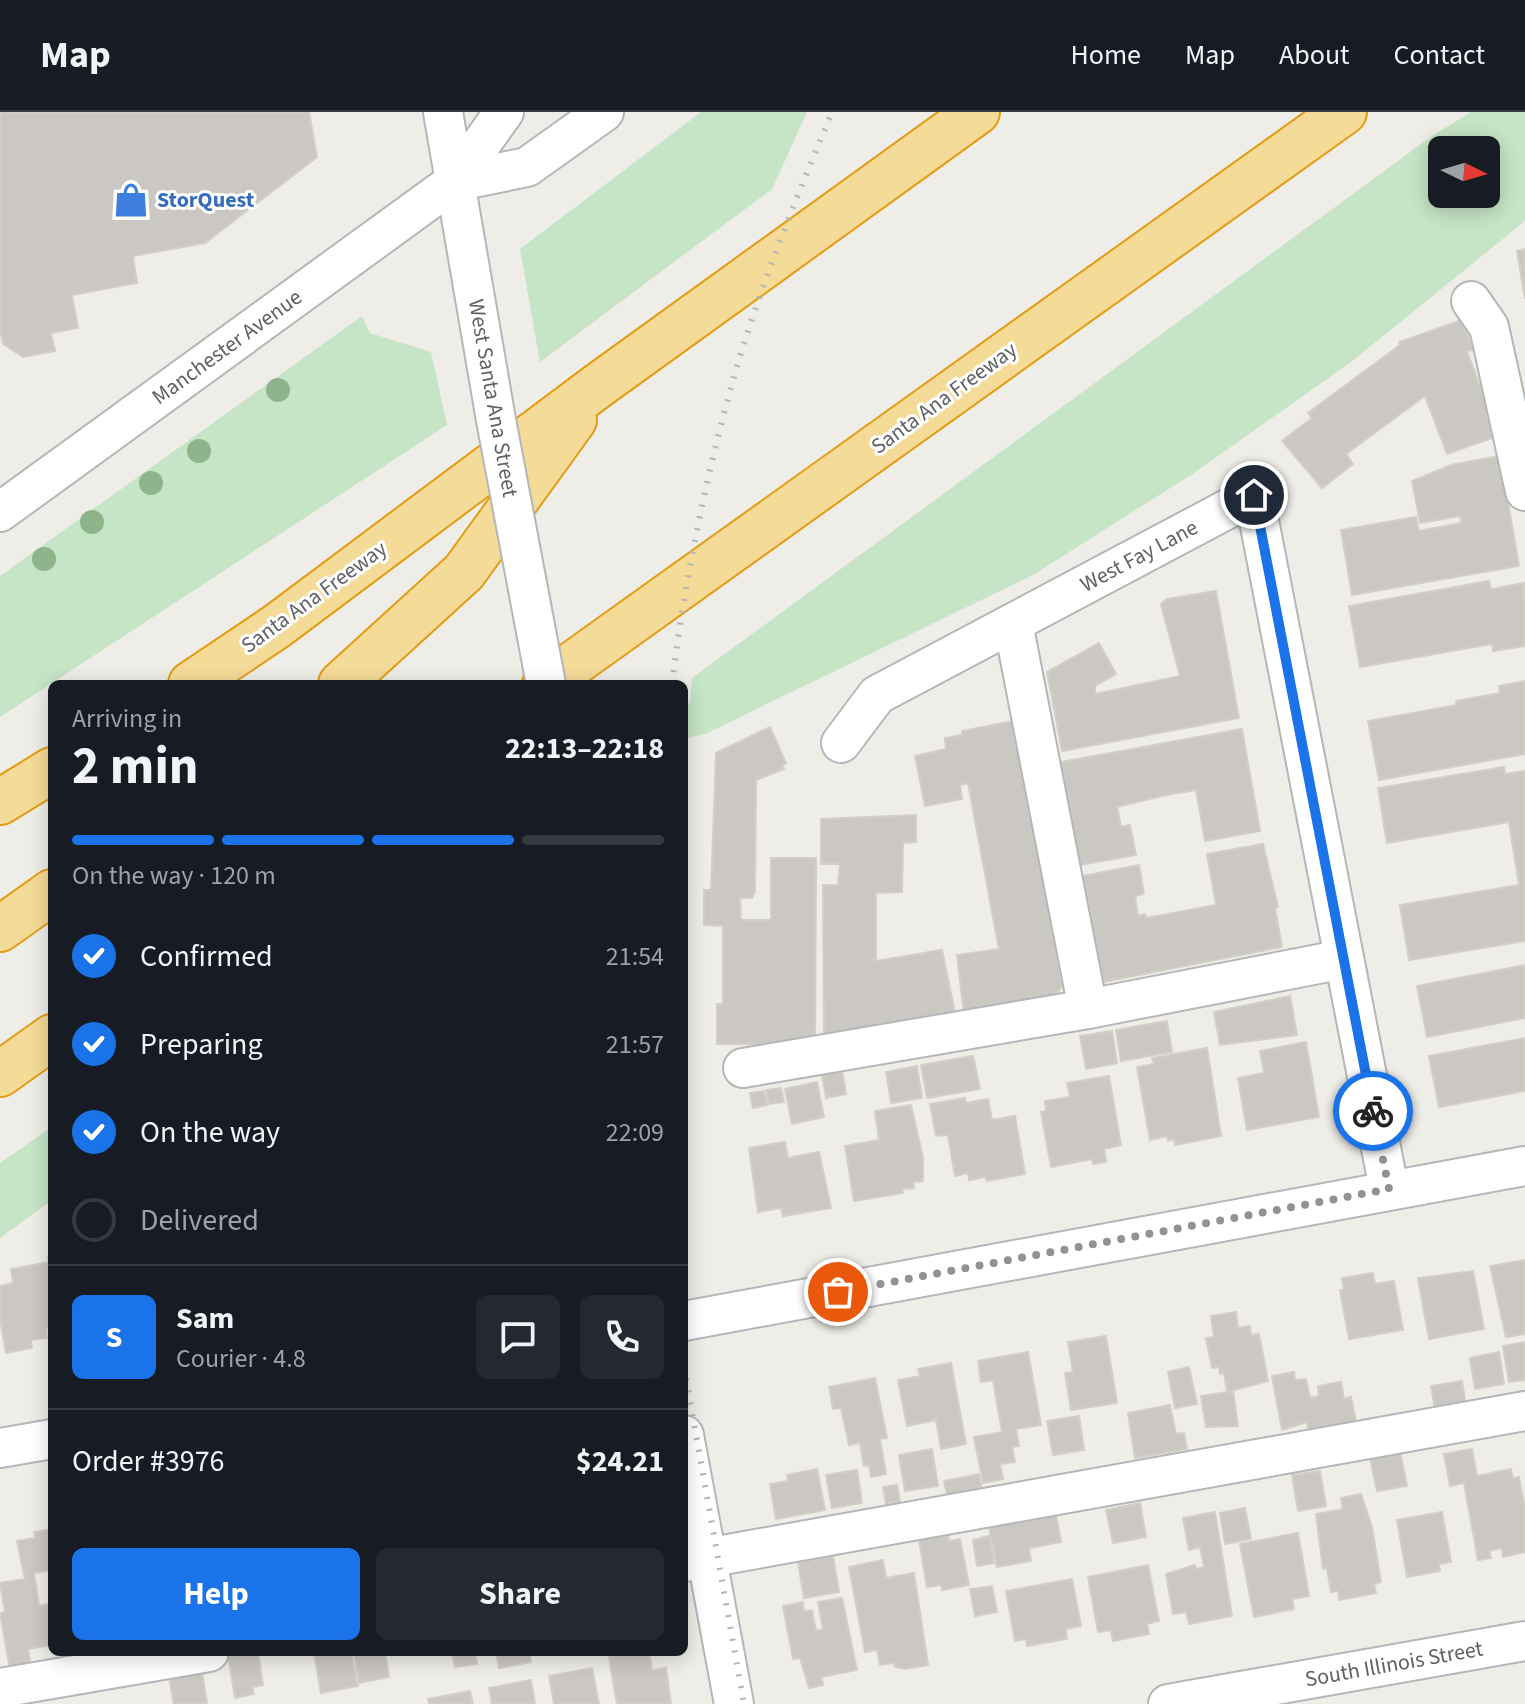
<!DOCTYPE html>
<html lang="en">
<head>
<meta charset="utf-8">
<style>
  :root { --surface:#171b24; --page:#242831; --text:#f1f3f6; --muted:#9ea1a6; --line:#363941; --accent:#1a73e8 }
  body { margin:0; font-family:"Source Sans 3",sans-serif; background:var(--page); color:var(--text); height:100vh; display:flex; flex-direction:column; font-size:30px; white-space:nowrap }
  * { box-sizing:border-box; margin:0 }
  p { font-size:26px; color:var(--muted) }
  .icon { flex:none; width:44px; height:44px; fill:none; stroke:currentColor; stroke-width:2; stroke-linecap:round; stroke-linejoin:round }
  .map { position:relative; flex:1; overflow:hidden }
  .sheet { position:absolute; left:48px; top:568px; width:640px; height:976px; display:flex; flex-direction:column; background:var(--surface); border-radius:12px; box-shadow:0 4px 20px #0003 }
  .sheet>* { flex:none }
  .needle { width:52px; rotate:95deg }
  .buttons { position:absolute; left:1428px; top:24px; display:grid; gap:16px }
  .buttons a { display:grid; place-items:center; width:72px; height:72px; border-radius:12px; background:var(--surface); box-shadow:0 4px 20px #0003; font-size:40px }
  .pin { position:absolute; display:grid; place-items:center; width:68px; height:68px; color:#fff; margin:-34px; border:4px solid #fff; border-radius:50%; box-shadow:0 2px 8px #0007 }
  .courier { position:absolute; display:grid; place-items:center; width:80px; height:80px; margin:-40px; border:6px solid #1a73e8; border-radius:50%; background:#fff; color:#222; box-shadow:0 2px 10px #0007 }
  .head em { font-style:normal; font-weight:700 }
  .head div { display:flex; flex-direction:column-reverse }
  .head { display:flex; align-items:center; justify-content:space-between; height:136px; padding:0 24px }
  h1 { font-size:52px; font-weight:700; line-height:60px }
  .bar { display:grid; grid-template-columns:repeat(4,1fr); gap:12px 8px; align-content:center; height:96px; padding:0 24px }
  .bar i { height:10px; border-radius:6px; background:var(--line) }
  .bar .active { background:var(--accent) }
  .bar p { grid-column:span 4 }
  .line { display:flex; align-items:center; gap:20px; padding:0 24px; border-top:2px solid var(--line) }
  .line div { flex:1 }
  .round { display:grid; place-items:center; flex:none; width:84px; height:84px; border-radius:12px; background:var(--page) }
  ol { padding:0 24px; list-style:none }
  li { display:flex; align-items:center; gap:24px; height:88px }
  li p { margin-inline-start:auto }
  li .icon { padding:8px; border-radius:50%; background:var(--accent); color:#fff; stroke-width:4 }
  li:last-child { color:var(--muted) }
  li i { width:44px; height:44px; border:4px solid var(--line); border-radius:50% }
  .action { display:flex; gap:16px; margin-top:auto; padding:16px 24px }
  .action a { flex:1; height:92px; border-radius:12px; background:var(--accent); color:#fff; font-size:32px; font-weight:700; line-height:92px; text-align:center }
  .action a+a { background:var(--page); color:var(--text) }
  header { display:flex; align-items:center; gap:48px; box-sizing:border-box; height:112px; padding:0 40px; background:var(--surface); border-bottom:2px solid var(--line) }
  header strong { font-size:38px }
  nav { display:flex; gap:44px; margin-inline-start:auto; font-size:28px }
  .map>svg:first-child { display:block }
  .green { fill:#c6e4c6; fill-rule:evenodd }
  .building { fill:#cbc8c4; stroke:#d3cfc6; stroke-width:2 }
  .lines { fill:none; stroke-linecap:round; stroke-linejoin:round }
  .minor-casing { stroke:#b4b7ba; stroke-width:42 }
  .highway-casing { stroke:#e39c13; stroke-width:48 }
  .minor { stroke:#fff; stroke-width:38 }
  .highway { stroke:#f5db98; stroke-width:44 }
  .rail { stroke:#b4b5b6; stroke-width:6; stroke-dasharray:2 10; stroke-linecap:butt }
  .minor-bridge-casing { stroke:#b4b7ba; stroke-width:42; stroke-linecap:butt }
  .minor-bridge { stroke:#fff; stroke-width:38 }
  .tree { fill:#8eb48b }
  .done { stroke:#919393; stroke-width:8; stroke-dasharray:0 14.4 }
  .route { stroke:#1a73e8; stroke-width:10 }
  .labels { text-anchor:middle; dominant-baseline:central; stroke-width:6; stroke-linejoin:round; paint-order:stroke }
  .shop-label { font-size:22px; font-weight:bold; fill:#366cbe; stroke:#fff; text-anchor:start }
  .street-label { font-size:22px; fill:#5e6266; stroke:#fff }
</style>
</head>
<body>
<header>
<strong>Map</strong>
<nav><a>Home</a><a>Map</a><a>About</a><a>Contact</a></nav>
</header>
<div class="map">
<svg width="1525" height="1592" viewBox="0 0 1525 1592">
  <rect width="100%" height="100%" fill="#efede7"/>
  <!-- green -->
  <g class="green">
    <path d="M701,0H807L772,77L540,250L520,137Z"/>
    <path d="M1471,0H1525V109L1351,250L1194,361L1033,463L705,622L684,627V591H690L692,566L1432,24ZM1442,38H1486V82H1442Z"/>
    <path d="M362,204L370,221L431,240L447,313L0,605V464Z"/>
    <path d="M52,1015V1088L0,1126V1051Z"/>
  </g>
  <!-- building -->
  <g class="building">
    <path d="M0,0H309L317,45L205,131L133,144L137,171L72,183L78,216L51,221L55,239L23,245L3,232L0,218Z"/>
    <path d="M1525,137V187L1517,139Z"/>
    <path d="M1462,208L1473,238L1467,239L1498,324L1447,342L1425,284L1346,342L1353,352L1322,376L1282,329L1312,306L1308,301L1400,233L1399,230Z"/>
    <path d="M1500,344L1519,454L1352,483L1341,418L1416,405L1419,419L1461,411L1460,404L1420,411L1412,369L1451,353Z"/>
    <path d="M1489,469L1491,477L1524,471L1525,534L1493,539L1492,532L1360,555L1349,494Z"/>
    <path d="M1216,479L1239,606L1062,639L1047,560L1099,531L1116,562L1095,574V582L1180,564L1161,492L1167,487Z"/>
    <path d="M1525,569V642L1379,668L1368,609L1457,593L1456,589L1500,581L1499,574Z"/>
    <path d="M1014,609L1062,874L1054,886L964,902L957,843L999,837L968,671L960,673L962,687L925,694L915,644L946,637L945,626L962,623V619Z"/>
    <path d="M770,615L786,651L782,654L784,657L756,668L755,780L752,786H740L741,808H771V746H816L815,932H717V892H723V814L704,813V778H711L716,641Z"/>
    <path d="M1242,617L1260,719L1205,729L1196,678L1166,683L1117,695L1121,715L1130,713L1136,743L1080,753L1061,650Z"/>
    <path d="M1504,655L1505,662L1525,659V829L1409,848L1400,793L1519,773L1509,710L1387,731L1378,676Z"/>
    <path d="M916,703V730L903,731L902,780L876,781V849L942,838L955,901L824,926L823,773H838L840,752H821V707Z"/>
    <path d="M1263,732L1278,795L1275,796L1282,835L1103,870L1083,764L1139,753L1144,782L1135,784L1138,804L1145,802L1146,806L1216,793L1207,742Z"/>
    <path d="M1525,853V906L1427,925L1417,874Z"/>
    <path d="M1290,884L1297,923L1220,933L1214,900Z"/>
    <path d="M1167,909L1172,940L1121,949L1116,918Z"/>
    <path d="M1112,919L1117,951L1086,957L1080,924Z"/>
    <path d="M1525,926V979L1439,995L1429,944Z"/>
    <path d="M1306,930L1319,1005L1247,1018L1238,966L1264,961L1260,939Z"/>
    <path d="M1207,936L1221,1024L1175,1033L1174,1027L1168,1029L1167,1024L1150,1028L1137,955L1154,952L1152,946Z"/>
    <path d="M973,944L980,977L927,986L921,953Z"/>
    <path d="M917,954L922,986L891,991L886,960Z"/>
    <path d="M842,958L846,982L826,986L822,962Z"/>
    <path d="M1109,964L1121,1033L1104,1037L1106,1050L1093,1052L1092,1047L1051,1055L1041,1000L1046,999L1045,989L1070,985L1067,971Z"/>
    <path d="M817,970L824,1005L792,1012L785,977Z"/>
    <path d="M781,976L784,990L769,992L766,978Z"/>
    <path d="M764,979L767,993L753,996L750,981Z"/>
    <path d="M965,986L966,991L988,987L992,1008L1015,1004L1025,1062L987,1069L986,1065L969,1068L968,1061L955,1064L948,1023L936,1024L930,992Z"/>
    <path d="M911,993L923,1045V1069L913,1070L914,1076L902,1077L903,1081L854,1089L845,1034L879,1028L875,999Z"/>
    <path d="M785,1030L788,1046L819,1040L831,1096L783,1104L781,1096L758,1100L749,1036Z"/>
    <path d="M52,1144V1215L46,1216L47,1226L31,1228L32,1236L6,1241L0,1207V1174L13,1171L11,1157L49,1150L48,1145Z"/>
    <path d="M1525,1148V1222L1506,1225L1490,1154Z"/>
    <path d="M1473,1159L1484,1217L1429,1227L1418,1166Z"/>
    <path d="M1373,1161L1375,1172L1394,1169L1403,1218L1349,1227L1340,1178H1344L1342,1166Z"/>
    <path d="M1236,1200L1238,1216L1250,1214L1251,1223L1259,1222L1268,1269L1227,1280L1224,1261L1220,1262L1219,1255L1212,1256L1206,1226L1214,1225L1211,1204Z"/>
    <path d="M1106,1224L1117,1291L1071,1298L1065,1261L1073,1260L1068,1230Z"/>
    <path d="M1525,1230V1268L1509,1270L1503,1234Z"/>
    <path d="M1028,1240L1041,1313L1016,1317L1019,1334L1012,1335L1015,1350L1000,1352L1003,1367L983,1371L974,1325L1002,1320L993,1268L981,1270L978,1249Z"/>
    <path d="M1499,1240L1504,1272L1475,1277L1470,1246Z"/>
    <path d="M951,1251L966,1332L941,1337L936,1308L907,1314L898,1268L920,1264L918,1257Z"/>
    <path d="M1189,1255L1197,1292L1175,1296L1168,1260Z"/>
    <path d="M1294,1260L1295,1268L1306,1267L1310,1286L1319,1284L1318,1274L1341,1270L1344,1287L1351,1285L1357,1314L1309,1323L1307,1310L1282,1318L1272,1264Z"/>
    <path d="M875,1266L887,1326L880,1327L886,1362L871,1365L869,1353L864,1354L860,1331L849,1333L841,1296L833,1297L829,1275Z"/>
    <path d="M1462,1269L1466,1294L1435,1298L1431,1274Z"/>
    <path d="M1233,1279L1238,1314L1206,1315L1201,1284Z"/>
    <path d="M1170,1293L1176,1322L1184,1321L1187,1337L1135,1346L1128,1301Z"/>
    <path d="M1079,1304L1084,1338L1053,1343L1047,1309Z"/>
    <path d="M932,1337L938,1374L905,1379L899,1343Z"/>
    <path d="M1472,1337L1477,1364L1511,1357L1513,1366L1519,1365L1525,1396V1440L1503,1445L1502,1436L1489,1439L1491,1446L1478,1448L1464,1371L1450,1374L1444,1342Z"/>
    <path d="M1400,1340L1407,1374L1377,1379L1370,1346Z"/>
    <path d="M817,1357L825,1398L776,1407L770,1372L788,1369L787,1363Z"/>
    <path d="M857,1358L862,1391L832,1396L826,1363Z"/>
    <path d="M1320,1359L1326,1394L1298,1399L1292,1363Z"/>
    <path d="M979,1362L982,1380L948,1387L944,1369Z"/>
    <path d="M897,1373L900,1390L886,1392L883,1375Z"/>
    <path d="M1361,1382L1372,1415L1381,1470L1374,1472L1376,1481L1339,1488L1338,1479L1331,1480L1327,1456L1323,1457L1316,1402L1343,1397L1341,1386Z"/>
    <path d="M1140,1391L1146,1425L1113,1431L1106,1398Z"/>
    <path d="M1245,1396L1251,1427L1225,1432L1220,1401Z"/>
    <path d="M1215,1400L1232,1504L1189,1512L1186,1500L1173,1502L1166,1462L1195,1453L1196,1457L1204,1455L1200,1435L1189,1438L1183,1406Z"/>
    <path d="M1442,1400L1451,1450L1439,1452L1440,1459L1407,1465L1397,1408Z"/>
    <path d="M1056,1403L1061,1430L1029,1436L1031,1449L997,1455L989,1415Z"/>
    <path d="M52,1417V1458L34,1461L39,1494L52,1491V1533L28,1537L31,1554L10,1557L0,1501L5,1500L0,1471L25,1467L17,1429L35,1426L34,1420Z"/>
    <path d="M1298,1421L1309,1484L1292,1487L1294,1497L1254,1505L1240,1432Z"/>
    <path d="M948,1423L949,1429L960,1427L969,1473L942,1478L941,1473L927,1475L919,1428Z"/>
    <path d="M989,1424L994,1451L977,1454L973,1428Z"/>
    <path d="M833,1444L839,1480L804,1486L798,1450Z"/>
    <path d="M883,1448L886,1466L914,1461L928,1553L905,1557L895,1555L894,1551L880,1553L877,1538L865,1540L849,1455Z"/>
    <path d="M1148,1453L1159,1509L1147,1512L1149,1522L1113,1529L1111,1518L1098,1520L1088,1465Z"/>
    <path d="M1072,1467L1081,1514L1066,1517L1067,1527L1027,1534L1026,1527L1015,1529L1006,1479Z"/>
    <path d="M992,1474L997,1500L975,1504L970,1477Z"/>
    <path d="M842,1486L857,1558L821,1565L823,1573L809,1576L800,1546L793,1547L783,1494L803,1490L804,1499L812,1498L816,1519L823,1517L818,1490Z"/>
    <path d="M258,1540L263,1573L252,1575L254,1582L235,1586L228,1543Z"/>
    <path d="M314,1540H351L358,1574L321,1581Z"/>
    <path d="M354,1540H385L389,1565L359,1571Z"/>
    <path d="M452,1540H475L477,1552L455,1555Z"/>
    <path d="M496,1540H529L531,1550L499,1556Z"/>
    <path d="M637,1540H649L652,1558L666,1556L671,1592H617L609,1545Z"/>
    <path d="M200,1548L207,1591L174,1592L167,1554Z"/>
    <path d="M592,1556L599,1592H554L549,1564Z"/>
    <path d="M531,1568L535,1592H492L489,1576Z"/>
    <path d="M470,1579L473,1592H429L428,1587Z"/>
  </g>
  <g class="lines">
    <!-- minor casing -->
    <g class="minor-casing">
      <g id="minor">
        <path d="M443,0L496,308"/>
        <path d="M454,70L527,55L604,0"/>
        <path d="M1471,189L1489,215L1525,379"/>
        <path d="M0,400L454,70L504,0"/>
        <path d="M1013,511L1088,897"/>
        <path d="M841,631L877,583L1254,383L1389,1077"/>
        <path d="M743,956L1088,897L1344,847"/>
        <path d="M684,1209L1525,1054"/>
        <path d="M684,1323L734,1592"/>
        <path d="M0,1336L52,1327"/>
        <path d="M684,1450L1525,1299"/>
        <path d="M0,1576L209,1540"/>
        <path d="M1168,1592L1525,1529"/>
      </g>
    </g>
    <!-- highway casing -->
    <g class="highway-casing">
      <g id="highway">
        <path d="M191,572L277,514L599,273L977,0"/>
        <path d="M341,572L464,460L574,308"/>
        <path d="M545,572L1344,0"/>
        <path d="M0,690L52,658"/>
        <path d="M0,817L52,780"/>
        <path d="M0,962L52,925"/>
      </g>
    </g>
    <!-- minor -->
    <use href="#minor" class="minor"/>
    <!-- highway -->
    <use href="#highway" class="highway"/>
    <!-- rail -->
    <g class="rail">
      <path d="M672,572C685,465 708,354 738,251C764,165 798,82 832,0"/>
      <path d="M684,1255L744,1592"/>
    </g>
    <!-- minor-bridge casing -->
    <g class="minor-bridge-casing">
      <path id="minor-bridge" d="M496,308L546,572"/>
    </g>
    <!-- minor-bridge -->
    <use href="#minor-bridge" class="minor-bridge"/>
  </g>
  <!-- trees -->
  <g class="tree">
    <circle cx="278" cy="278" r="12"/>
    <circle cx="199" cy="339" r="12"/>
    <circle cx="151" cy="371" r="12"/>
    <circle cx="92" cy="410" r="12"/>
    <circle cx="44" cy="447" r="12"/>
  </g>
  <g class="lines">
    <!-- done -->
    <path class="done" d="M838,1180L1389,1077L1373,999"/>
    <!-- route -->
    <path class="route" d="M1254,383L1373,999"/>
  </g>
  <!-- icons -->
  <defs>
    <g id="shop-bare" transform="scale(2.76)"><path d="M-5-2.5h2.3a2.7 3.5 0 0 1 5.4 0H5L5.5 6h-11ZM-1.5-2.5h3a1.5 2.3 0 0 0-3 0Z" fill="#3f7fe0" stroke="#fff" stroke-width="2.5" paint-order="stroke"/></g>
  </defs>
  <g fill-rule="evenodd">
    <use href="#shop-bare" x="131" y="88"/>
  </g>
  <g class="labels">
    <!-- shop labels -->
    <g class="shop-label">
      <text x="157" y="88">StorQuest</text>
    </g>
    <!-- street labels -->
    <g class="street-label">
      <text transform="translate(227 235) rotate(-36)">Manchester Avenue</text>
      <text transform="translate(493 286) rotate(80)">West Santa Ana Street</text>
      <text transform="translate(944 286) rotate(-36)">Santa Ana Freeway</text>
      <text transform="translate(1139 444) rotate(-28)">West Fay Lane</text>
      <text transform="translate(314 485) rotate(-36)">Santa Ana Freeway</text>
      <text transform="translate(1394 1552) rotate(-10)">South Illinois Street</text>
    </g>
  </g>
</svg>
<div class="buttons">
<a><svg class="needle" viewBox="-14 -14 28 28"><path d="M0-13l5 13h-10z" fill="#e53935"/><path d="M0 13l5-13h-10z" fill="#9ea1a6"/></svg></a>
</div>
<div class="pin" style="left:838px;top:1180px;background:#ea580c"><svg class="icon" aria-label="bag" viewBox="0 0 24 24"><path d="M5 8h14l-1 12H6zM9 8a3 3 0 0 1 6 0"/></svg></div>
<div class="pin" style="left:1254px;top:383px;background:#1f2937"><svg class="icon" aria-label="home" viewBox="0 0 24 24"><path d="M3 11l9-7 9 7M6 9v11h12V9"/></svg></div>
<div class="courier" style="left:1373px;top:999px"><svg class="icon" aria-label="bike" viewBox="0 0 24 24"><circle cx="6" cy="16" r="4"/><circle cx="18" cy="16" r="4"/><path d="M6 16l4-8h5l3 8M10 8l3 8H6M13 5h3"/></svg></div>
<section class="sheet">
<div class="head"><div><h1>2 min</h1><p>Arriving in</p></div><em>22:13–22:18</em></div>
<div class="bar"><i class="active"></i><i class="active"></i><i class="active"></i><i></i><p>On the way · 120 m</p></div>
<ol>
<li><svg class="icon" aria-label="check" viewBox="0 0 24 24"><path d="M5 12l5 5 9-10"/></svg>Confirmed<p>21:54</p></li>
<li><svg class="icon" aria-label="check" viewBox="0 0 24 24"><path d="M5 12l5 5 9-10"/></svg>Preparing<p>21:57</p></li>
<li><svg class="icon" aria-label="check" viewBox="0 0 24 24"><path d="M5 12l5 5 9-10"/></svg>On the way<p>22:09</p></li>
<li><i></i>Delivered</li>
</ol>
<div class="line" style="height:144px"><b class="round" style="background:var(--accent);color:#fff">S</b><div><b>Sam</b><p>Courier · 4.8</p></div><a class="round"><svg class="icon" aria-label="chat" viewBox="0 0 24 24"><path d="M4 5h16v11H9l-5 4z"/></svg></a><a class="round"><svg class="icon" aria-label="phone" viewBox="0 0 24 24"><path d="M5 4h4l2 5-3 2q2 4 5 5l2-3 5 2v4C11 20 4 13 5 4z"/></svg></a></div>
<div class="line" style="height:104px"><div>Order #3976</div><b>$24.21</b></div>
<div class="action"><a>Help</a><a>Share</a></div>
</section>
</div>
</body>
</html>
